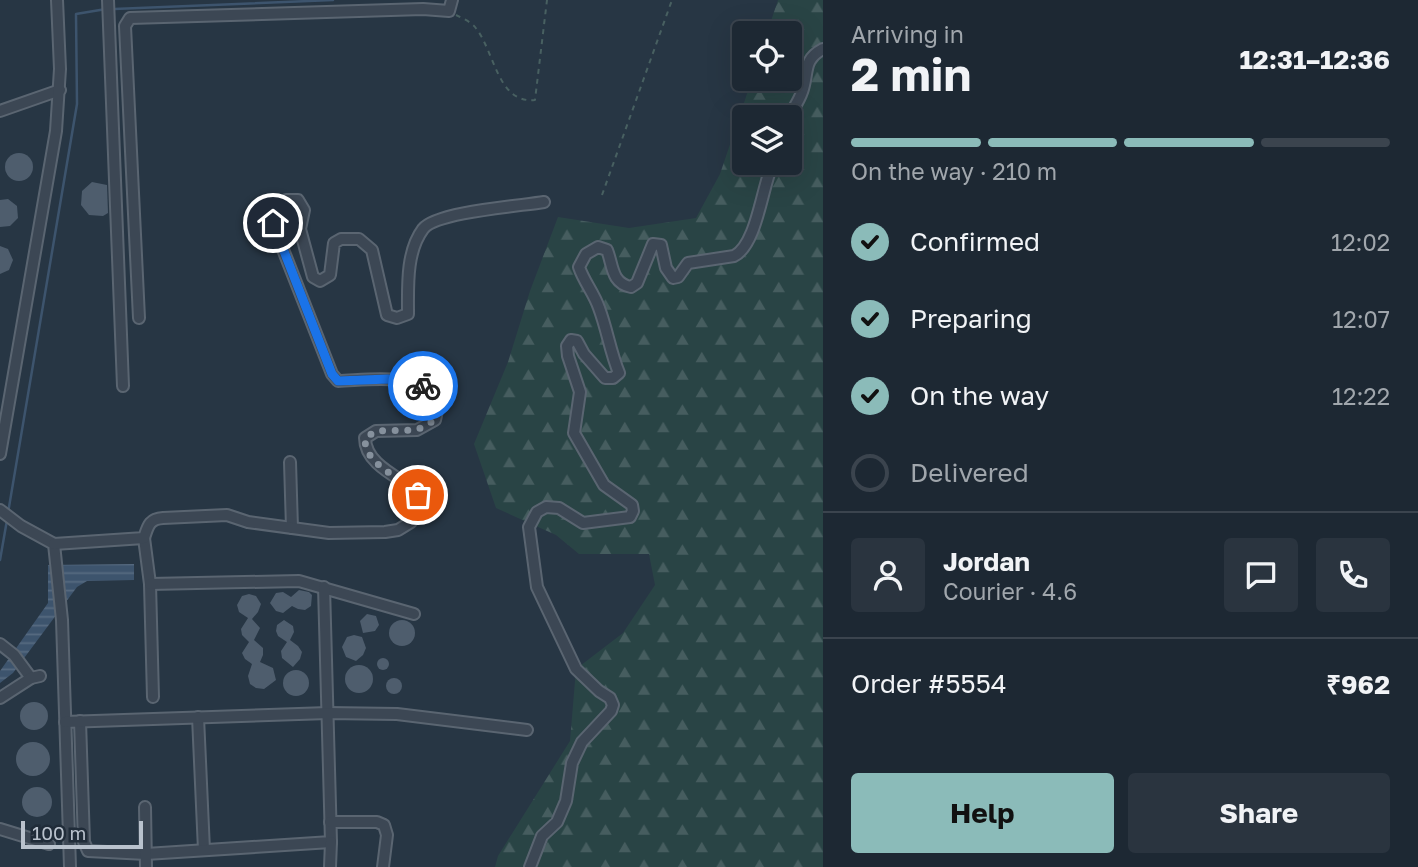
<!DOCTYPE html>
<html lang="en">
<head>
<meta charset="utf-8">
<style>
  :root { --surface:#1d2833; --page:#2a343f; --text:#f1f3f6; --muted:#a0a6ac; --line:#3b444e; --accent:#8bbbb9 }
  body { margin:0; font-family:"Golos Text",sans-serif; background:var(--page); color:var(--text); height:100vh; display:flex; flex-direction:column; font-size:26px; white-space:nowrap }
  * { box-sizing:border-box; margin:0 }
  p { font-size:23px; color:var(--muted) }
  .icon { flex:none; width:38px; height:38px; fill:none; stroke:currentColor; stroke-width:2; stroke-linecap:round; stroke-linejoin:round }
  .map { position:relative; flex:1; overflow:hidden }
  .details { display:flex; flex-direction:column; background:var(--surface); width:595px }
  .details>* { flex:none }
  .controls { position:absolute; left:732px; top:21px; display:grid; gap:14px }
  .controls a { display:grid; place-items:center; width:70px; height:70px; border-radius:7px; background:var(--surface); box-shadow:0 7px 28px #0002,0 0 0 2px var(--line); font-size:35px }
  .scale { position:absolute; left:21px; bottom:18px; width:122px; box-sizing:border-box; padding-left:7px; border:4px solid #b9c2cd; border-top:0; font-size:19px; line-height:24px; white-space:nowrap; color:#b9c2cd; -webkit-text-stroke:5px #202c39; paint-order:stroke }
  .pin { position:absolute; display:grid; place-items:center; width:60px; height:60px; color:#fff; margin:-30px; border:4px solid #fff; border-radius:50%; box-shadow:0 2px 7px #0007 }
  .courier { position:absolute; display:grid; place-items:center; width:70px; height:70px; margin:-35px; border:5px solid #1a73e8; border-radius:50%; background:#fff; color:#222; box-shadow:0 2px 9px #0007 }
  .headline em { font-style:normal; font-weight:700 }
  .headline div { display:flex; flex-direction:column-reverse }
  .headline { display:flex; align-items:center; justify-content:space-between; height:119px; padding:0 28px }
  h1 { font-size:46px; font-weight:700; line-height:52px }
  .bar { display:grid; grid-template-columns:repeat(4,1fr); gap:10px 7px; align-content:center; height:84px; padding:0 28px }
  .bar i { height:9px; border-radius:5px; background:var(--line) }
  .bar .on { background:var(--accent) }
  .bar p { grid-column:span 4 }
  .line { display:flex; align-items:center; gap:18px; padding:0 28px; border-top:2px solid var(--line) }
  .line div { flex:1 }
  .round { display:grid; place-items:center; flex:none; width:74px; height:74px; border-radius:7px; background:var(--page) }
  ol { padding:0 28px; list-style:none }
  li { display:flex; align-items:center; gap:21px; height:77px }
  li p { margin-inline-start:auto }
  li .icon { padding:7px; border-radius:50%; background:var(--accent); color:#111; stroke-width:4 }
  li:last-child { color:var(--muted) }
  li i { width:38px; height:38px; border:4px solid var(--line); border-radius:50% }
  .action { display:flex; gap:14px; margin-top:auto; padding:14px 28px }
  .action a { flex:1; height:80px; border-radius:7px; background:var(--accent); color:#111; font-size:28px; font-weight:700; line-height:80px; text-align:center }
  .action a+a { background:var(--page); color:var(--text) }
  main { display:flex; flex:1; min-height:0 }
  .map>svg:first-child { display:block }
  .forest { fill:url(#forest-firs); fill-rule:evenodd }
  .water { fill:url(#water-rules) }
  .lines { fill:none; stroke-linecap:round; stroke-linejoin:round }
  .stream { stroke:#3d546d; stroke-width:2.5 }
  .building { fill:#4e5d6d }
  .minor-casing { stroke:#5a6571; stroke-width:14 }
  .path { stroke:#486061; stroke-width:2; stroke-dasharray:5 5; stroke-linecap:butt }
  .minor { stroke:#3c4754; stroke-width:10 }
  .done { stroke:#86919d; stroke-width:7; stroke-dasharray:0 12.6 }
  .route { stroke:#1a73e8; stroke-width:9 }
</style>
</head>
<body>
<main>
<div class="map">
<svg width="823" height="867" viewBox="0 0 823 867">
  <defs>
    <pattern id="forest-firs" width="22" height="20" patternUnits="userSpaceOnUse" patternTransform="scale(1.75)"><rect width="22" height="20" fill="#294445"/><path d="M5 1l3.5 6h-7zM16 11l3.5 6h-7z" fill="#465d5f"/></pattern>
    <pattern id="water-rules" width="6" height="5" patternUnits="userSpaceOnUse" patternTransform="scale(1.75)"><rect width="6" height="5" fill="#3d546d"/><path d="M0 2.5h6" fill="none" stroke="#576b81"/></pattern>
  </defs>
  <rect width="100%" height="100%" fill="#273644"/>
  <!-- forest -->
  <path class="forest" d="M778,0H823V867H495L498,856L570,741L576,669L623,633L655,585L649,554H579L556,535L496,508L474,444L508,362L530,291L558,217L629,228L696,218L720,174L752,79H789V33H767ZM744,117H789V163H744Z"/>
  <!-- water -->
  <path class="water" d="M134,564V580L87,581L77,587L13,673L0,683V671L48,603V565Z"/>
  <g class="lines">
    <!-- stream -->
    <g class="stream">
      <path d="M114,9L333,0"/>
      <path d="M8,513L77,104L76,14L106,9"/>
      <path d="M0,560L7,520"/>
    </g>
  </g>
  <!-- building -->
  <g class="building">
    <circle cx="19" cy="167" r="14"/>
    <path d="M92,182L107,185L108,213L103,216L89,215L81,205L82,191Z"/>
    <path d="M8,199L17,206L18,218L10,226L0,227V200Z"/>
    <path d="M0,246L8,249L13,260L9,270L0,274Z"/>
    <path d="M299,590L309,592L312,595L311,606L305,610L298,609L292,606L283,613L276,611L270,603L276,593L283,592L291,597Z"/>
    <path d="M249,594L256,596L261,604L258,612L252,619L260,628L254,640L263,648V655L260,662L273,668L276,680L264,689L256,688L250,684L248,676L252,664L245,659L242,653L249,642L242,635L241,629L248,618L239,612L237,605L242,596Z"/>
    <path d="M367,614L376,616L379,625L375,631L363,633L360,621Z"/>
    <path d="M284,620L293,626L294,632L290,640L298,646L302,652L300,659L293,667L282,658L281,651L287,642L278,636L276,631L277,625Z"/>
    <circle cx="402" cy="633" r="13"/>
    <path d="M354,635L362,637L366,648L363,655L356,661L346,657L342,647L347,637Z"/>
    <circle cx="383" cy="664" r="6"/>
    <circle cx="359" cy="679" r="14"/>
    <circle cx="296" cy="683" r="13"/>
    <circle cx="394" cy="686" r="8"/>
    <circle cx="34" cy="716" r="14"/>
    <circle cx="33" cy="759" r="17"/>
    <circle cx="37" cy="802" r="15"/>
  </g>
  <g class="lines">
    <!-- minor casing -->
    <g class="minor-casing">
      <g id="minor">
        <path d="M108,0L123,386"/>
        <path d="M0,111L60,90"/>
        <path d="M789,117C793,109 799,101 802,92C809,73 802,60 823,49"/>
        <path d="M139,318L125,26L130,18L423,9L449,11L452,0"/>
        <path d="M0,454L56,131L60,69L57,0"/>
        <path d="M290,462L292,528"/>
        <path d="M0,510L21,526L54,544L62,620L70,867"/>
        <path d="M144,538L150,584L153,697"/>
        <path d="M54,544L144,538C148,526 149,519 163,518L227,515L248,522L329,533L385,532L398,530L411,522L419,503L418,495L414,489C396,476 365,463 365,438L376,431L417,430L435,420L439,401C418,371 370,380 338,381L332,374L273,224L276,209L286,200H298L304,210L300,229L313,277L320,281L330,275L334,243L341,239H359L372,250L387,315L397,318L408,314C408,286 406,252 423,229C436,212 520,206 544,202"/>
        <path d="M150,584L299,581L414,614"/>
        <path d="M0,644L14,655L31,678"/>
        <path d="M0,698L31,678L40,676"/>
        <path d="M198,717L204,850"/>
        <path d="M80,721L84,842L88,851L146,854L331,842L324,587"/>
        <path d="M65,722L328,713L397,714L527,730"/>
        <path d="M145,807L146,867"/>
        <path d="M330,822H377L384,825L387,835L383,867"/>
        <path d="M0,829L49,844"/>
        <path d="M330,867L331,842"/>
        <path d="M530,867L542,836L557,822L566,801L572,763L582,742L611,711L613,705L610,698L599,691L576,669L537,587L529,527L537,512L546,507L559,508L583,523L630,517L633,511L632,505L604,485L574,433L580,392L568,356L567,346L571,340L577,341L584,354L605,378H613L619,373C610,351 607,329 599,308C594,293 584,282 579,267L586,254L598,247L607,250C613,265 611,283 631,287L637,283L653,244L661,245L666,268L673,278L678,277L688,263L734,256C757,245 762,186 773,163"/>
      </g>
    </g>
    <!-- path -->
    <g class="path">
      <path d="M456,15C462,18 471,22 475,27C495,51 497,104 535,100L547,0"/>
      <path d="M602,195L672,0"/>
    </g>
    <!-- minor -->
    <use href="#minor" class="minor"/>
  </g>
  <g class="lines">
    <!-- done -->
    <path class="done" d="M418,495L414,489C396,476 364,463 365,438L376,431L417,430L435,420L439,401L430,390L423,386"/>
    <!-- route -->
    <path class="route" d="M273,223L332,374L338,381L388,379L423,386"/>
  </g>
</svg>
<div class="controls">
<a><svg class="icon" aria-label="locate" viewBox="0 0 24 24"><circle cx="12" cy="12" r="6"/><path d="M12 2v4M12 18v4M2 12h4M18 12h4"/></svg></a>
<a><svg class="icon" aria-label="layers" viewBox="0 0 24 24"><path d="M12 4l9 5-9 5-9-5zM3 14l9 5 9-5"/></svg></a>
</div>
<div class="scale">100 m</div>
<div class="pin" style="left:418px;top:495px;background:#ea580c"><svg class="icon" aria-label="bag" viewBox="0 0 24 24"><path d="M5 8h14l-1 12H6zM9 8a3 3 0 0 1 6 0"/></svg></div>
<div class="pin" style="left:273px;top:223px;background:#1f2937"><svg class="icon" aria-label="home" viewBox="0 0 24 24"><path d="M3 11l9-7 9 7M6 9v11h12V9"/></svg></div>
<div class="courier" style="left:423px;top:386px"><svg class="icon" aria-label="bike" viewBox="0 0 24 24"><circle cx="6" cy="16" r="4"/><circle cx="18" cy="16" r="4"/><path d="M6 16l4-8h5l3 8M10 8l3 8H6M13 5h3"/></svg></div>
</div>
<section class="details">
<div class="headline"><div><h1>2 min</h1><p>Arriving in</p></div><em>12:31–12:36</em></div>
<div class="bar"><i class="on"></i><i class="on"></i><i class="on"></i><i></i><p>On the way · 210 m</p></div>
<ol>
<li><svg class="icon" aria-label="check" viewBox="0 0 24 24"><path d="M5 12l5 5 9-10"/></svg>Confirmed<p>12:02</p></li>
<li><svg class="icon" aria-label="check" viewBox="0 0 24 24"><path d="M5 12l5 5 9-10"/></svg>Preparing<p>12:07</p></li>
<li><svg class="icon" aria-label="check" viewBox="0 0 24 24"><path d="M5 12l5 5 9-10"/></svg>On the way<p>12:22</p></li>
<li><i></i>Delivered</li>
</ol>
<div class="line" style="height:126px"><a class="round"><svg class="icon" aria-label="person" viewBox="0 0 24 24"><circle cx="12" cy="8" r="4"/><path d="M4 21q1-7 8-7t8 7"/></svg></a><div><b>Jordan</b><p>Courier · 4.6</p></div><a class="round"><svg class="icon" aria-label="chat" viewBox="0 0 24 24"><path d="M4 5h16v11H9l-5 4z"/></svg></a><a class="round"><svg class="icon" aria-label="phone" viewBox="0 0 24 24"><path d="M5 4h4l2 5-3 2q2 4 5 5l2-3 5 2v4C11 20 4 13 5 4z"/></svg></a></div>
<div class="line" style="height:91px"><div>Order #5554</div><b>₹962</b></div>
<div class="action"><a>Help</a><a>Share</a></div>
</section>
</main>
</body>
</html>
